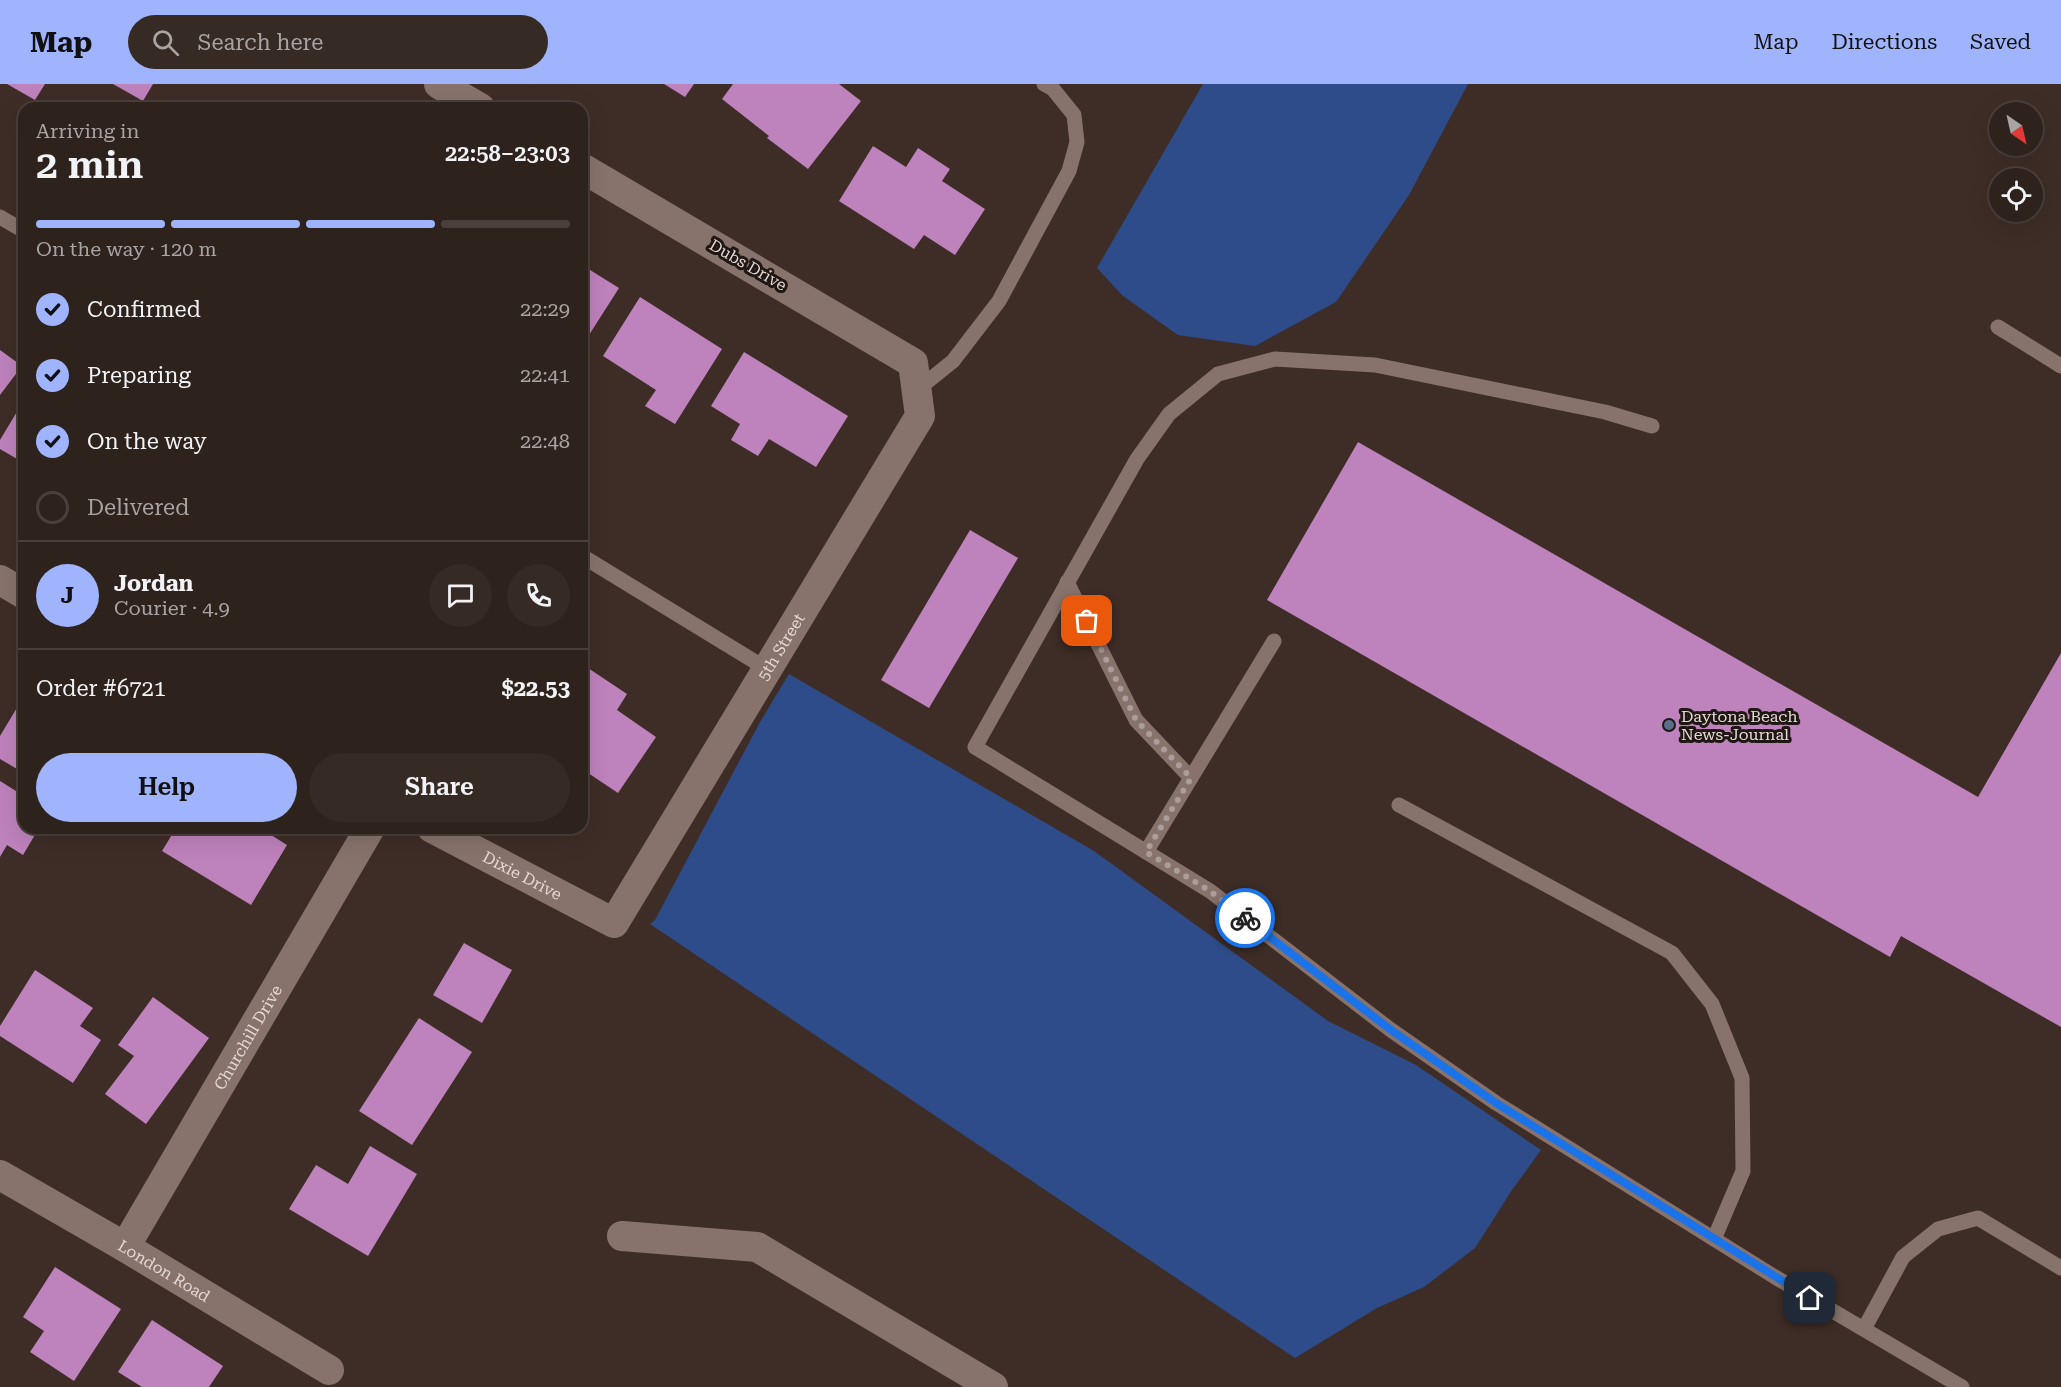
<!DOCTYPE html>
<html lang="en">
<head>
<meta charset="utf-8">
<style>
  :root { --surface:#2e221c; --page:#362a25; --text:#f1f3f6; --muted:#a7a4a3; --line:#493f3b; --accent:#a0b3fd }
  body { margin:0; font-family:"Roboto Serif",serif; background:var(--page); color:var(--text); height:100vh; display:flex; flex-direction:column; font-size:22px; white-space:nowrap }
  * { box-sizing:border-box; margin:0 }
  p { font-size:20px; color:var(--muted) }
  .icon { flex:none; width:33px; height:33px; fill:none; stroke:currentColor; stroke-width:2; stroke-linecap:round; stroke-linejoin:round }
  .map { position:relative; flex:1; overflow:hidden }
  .details { position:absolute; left:18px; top:18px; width:570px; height:732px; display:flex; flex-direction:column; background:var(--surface); border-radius:18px; box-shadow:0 6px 24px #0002,0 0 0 2px var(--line) }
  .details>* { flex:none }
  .needle { width:39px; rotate:146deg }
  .controls { position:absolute; left:1989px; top:18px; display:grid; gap:12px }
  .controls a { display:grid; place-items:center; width:54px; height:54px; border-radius:50%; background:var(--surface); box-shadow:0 6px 24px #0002,0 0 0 2px var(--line); font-size:30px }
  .pin { position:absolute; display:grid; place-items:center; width:51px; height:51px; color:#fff; margin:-26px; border-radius:12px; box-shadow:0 3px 9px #0006 }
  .courier { position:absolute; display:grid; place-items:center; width:60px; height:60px; margin:-30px; border:4px solid #1a73e8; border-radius:50%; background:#fff; color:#222; box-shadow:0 2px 8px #0007 }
  .overview em { font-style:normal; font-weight:600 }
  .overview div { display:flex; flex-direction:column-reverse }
  .overview { display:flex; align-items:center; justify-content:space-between; height:102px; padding:0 18px }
  h1 { font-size:39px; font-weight:600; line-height:45px }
  .bar { display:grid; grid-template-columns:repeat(4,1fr); gap:9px 6px; align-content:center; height:72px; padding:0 18px }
  .bar i { height:8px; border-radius:4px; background:var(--line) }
  .bar .selected { background:var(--accent) }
  .bar p { grid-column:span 4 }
  .line { display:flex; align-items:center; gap:15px; padding:0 18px; border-top:2px solid var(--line) }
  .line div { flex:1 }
  .round { display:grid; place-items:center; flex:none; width:63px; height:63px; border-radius:32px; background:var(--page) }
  ol { padding:0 18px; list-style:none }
  li { display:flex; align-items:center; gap:18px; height:66px }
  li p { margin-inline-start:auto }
  li .icon { padding:6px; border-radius:50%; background:var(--accent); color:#111; stroke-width:4 }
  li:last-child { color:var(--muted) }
  li i { width:33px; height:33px; border:3px solid var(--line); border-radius:50% }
  .button { display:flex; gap:12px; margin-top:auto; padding:12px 18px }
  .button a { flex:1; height:69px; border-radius:36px; background:var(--accent); color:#111; font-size:24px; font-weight:600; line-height:69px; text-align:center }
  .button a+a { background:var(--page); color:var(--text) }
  header { display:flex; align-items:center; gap:36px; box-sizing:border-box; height:84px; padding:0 30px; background:var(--accent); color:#111 }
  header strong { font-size:28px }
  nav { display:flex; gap:33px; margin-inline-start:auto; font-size:21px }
  .search { width:420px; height:54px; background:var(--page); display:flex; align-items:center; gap:15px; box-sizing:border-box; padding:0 21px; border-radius:33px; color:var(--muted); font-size:22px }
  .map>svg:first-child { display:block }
  .water { fill:#2e4c89 }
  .building { fill:#be82bc }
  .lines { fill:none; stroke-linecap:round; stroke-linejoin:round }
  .lane { stroke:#88736c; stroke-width:15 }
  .street { stroke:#88736c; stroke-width:30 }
  .done { stroke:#ab9d98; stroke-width:6; stroke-dasharray:0 10.8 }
  .route { stroke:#1a73e8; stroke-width:8 }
  .service-dot { fill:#5c6f8a; stroke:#1f1714; stroke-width:2 }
  .labels { text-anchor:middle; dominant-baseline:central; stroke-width:6; stroke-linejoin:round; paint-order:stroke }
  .street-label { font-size:16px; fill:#e5d9d5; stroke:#1f1714 }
  .poi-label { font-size:16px; fill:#e5d9d5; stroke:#1f1714; text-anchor:start }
</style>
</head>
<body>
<header>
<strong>Map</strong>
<div class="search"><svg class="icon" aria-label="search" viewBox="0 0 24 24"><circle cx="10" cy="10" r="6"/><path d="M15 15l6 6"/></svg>Search here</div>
<nav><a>Map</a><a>Directions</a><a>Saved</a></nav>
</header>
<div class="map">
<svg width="2061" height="1303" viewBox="0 0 2061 1303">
  <rect width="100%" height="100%" fill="#3e2d26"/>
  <!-- water -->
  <g class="water">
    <path d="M1203,0H1468L1409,111L1336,218L1255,262L1178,251L1123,212L1097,184Z"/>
    <path d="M789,590L1094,767L1328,937L1416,981L1541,1066L1512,1106L1475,1164L1424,1203L1377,1224L1295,1274L650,840L655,836L760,638Z"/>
  </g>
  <!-- building -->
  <g class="building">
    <path d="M7,0H45L35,16Z"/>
    <path d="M113,0H153L143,17Z"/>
    <path d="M664,0H694L685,13Z"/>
    <path d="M733,0H839L861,17L808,85L767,54L769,52L722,15Z"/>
    <path d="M873,62L906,83L918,64L950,85L942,97L985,125L955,171L924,151L914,165L839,117Z"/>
    <path d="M582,181L619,204L582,262Z"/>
    <path d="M640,213L722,265L675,340L645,322L656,306L603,272Z"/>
    <path d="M0,266L22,282L0,311Z"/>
    <path d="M744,268L848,332L816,383L769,355L758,372L731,356L740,340L711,322Z"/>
    <path d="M24,316V379L0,365V356Z"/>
    <path d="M1358,358L1978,713L2061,569V943L1901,852L1890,873L1267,516Z"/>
    <path d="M970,446L1018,474L929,624L881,596Z"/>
    <path d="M585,582L627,610L617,626L656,653L618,709L582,685V587Z"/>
    <path d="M24,612V689L0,675V652Z"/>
    <path d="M0,697L24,712V744H39L23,771L7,761L0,773Z"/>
    <path d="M176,744H260L287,761L251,821L162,767Z"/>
    <path d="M464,859L512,886L482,939L433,911Z"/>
    <path d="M35,886L93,924L80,942L101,956L73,999L0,952V942Z"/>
    <path d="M153,913L209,954L146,1040L105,1010L134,972L118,961Z"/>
    <path d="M419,934L472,968L412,1061L359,1027Z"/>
    <path d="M370,1062L417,1090L368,1172L289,1125L316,1081L348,1100Z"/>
    <path d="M55,1183L121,1225L74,1297L30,1268L44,1247L23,1233Z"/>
    <path d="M152,1236L223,1282L209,1303H142L118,1288Z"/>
  </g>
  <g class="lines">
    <!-- lane -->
    <g class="lane">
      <path d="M0,133L24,147"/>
      <path d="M1998,243L2061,282"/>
      <path d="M917,306L953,277L999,217L1069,87L1077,58L1074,31L1053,5L1044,0"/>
      <path d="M1652,342L1605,328L1375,281L1275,275L1218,290L1169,330L1137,375L975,663L1210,807L1391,946L1496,1019L1775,1193L1962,1303"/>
      <path d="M582,472L767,585"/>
      <path d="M1067,498L1136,636L1191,694"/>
      <path d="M1399,721L1672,869L1712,920L1742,994L1743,1087L1714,1155"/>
      <path d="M1146,768L1274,557"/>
      <path d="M1864,1245L1903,1173L1938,1145L1978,1134L2061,1184"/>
    </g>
    <!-- street -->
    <g class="street">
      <path d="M439,0L480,24"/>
      <path d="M0,496L24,510"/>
      <path id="s1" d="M432,744L614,839L920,332L913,279L582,84"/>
      <path id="s2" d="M0,1091L125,1163L329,1286"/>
      <path d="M622,1152L757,1163L993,1303"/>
      <path id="s3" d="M125,1163L370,744"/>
    </g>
  </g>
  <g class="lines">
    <!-- done -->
    <path class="done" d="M1087,537L1136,636L1191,694L1146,768L1210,807L1245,834"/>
    <!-- route -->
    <path class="route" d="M1245,834L1391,946L1496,1019L1810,1214"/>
  </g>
  <!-- markers -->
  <circle class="service-dot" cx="1669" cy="641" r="6"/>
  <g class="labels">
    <!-- street labels -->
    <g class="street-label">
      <text transform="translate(748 181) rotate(30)">Dubs Drive</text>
      <text stroke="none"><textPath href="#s1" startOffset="528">5th Street</textPath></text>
      <text stroke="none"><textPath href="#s1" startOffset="102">Dixie Drive</textPath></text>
      <text stroke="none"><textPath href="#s3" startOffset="243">Churchill Drive</textPath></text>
      <text stroke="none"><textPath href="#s2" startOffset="190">London Road</textPath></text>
    </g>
    <!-- poi labels -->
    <g class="poi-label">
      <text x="1681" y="632">Daytona Beach<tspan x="1681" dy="18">News-Journal</tspan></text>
    </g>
  </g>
</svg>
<div class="controls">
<a><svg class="needle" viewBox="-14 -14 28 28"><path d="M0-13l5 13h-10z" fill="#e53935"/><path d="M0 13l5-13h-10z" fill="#a7a4a3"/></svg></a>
<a><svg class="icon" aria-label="locate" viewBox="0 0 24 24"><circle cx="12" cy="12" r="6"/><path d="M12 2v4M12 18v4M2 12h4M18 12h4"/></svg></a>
</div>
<div class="pin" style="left:1087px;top:537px;background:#ea580c"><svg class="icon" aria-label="bag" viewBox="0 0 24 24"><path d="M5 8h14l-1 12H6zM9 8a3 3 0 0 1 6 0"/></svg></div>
<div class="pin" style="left:1810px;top:1214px;background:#1f2937"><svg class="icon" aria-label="home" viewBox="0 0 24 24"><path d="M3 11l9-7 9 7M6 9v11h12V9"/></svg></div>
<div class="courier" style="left:1245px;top:834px"><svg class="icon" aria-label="bike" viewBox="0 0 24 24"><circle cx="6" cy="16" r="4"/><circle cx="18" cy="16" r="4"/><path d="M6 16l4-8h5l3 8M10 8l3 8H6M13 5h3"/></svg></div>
<section class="details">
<div class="overview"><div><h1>2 min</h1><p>Arriving in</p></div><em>22:58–23:03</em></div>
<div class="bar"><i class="selected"></i><i class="selected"></i><i class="selected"></i><i></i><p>On the way · 120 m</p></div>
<ol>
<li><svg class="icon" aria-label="check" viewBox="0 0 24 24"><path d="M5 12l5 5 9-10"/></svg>Confirmed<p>22:29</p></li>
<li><svg class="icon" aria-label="check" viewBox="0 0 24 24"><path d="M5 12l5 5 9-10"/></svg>Preparing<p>22:41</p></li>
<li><svg class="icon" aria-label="check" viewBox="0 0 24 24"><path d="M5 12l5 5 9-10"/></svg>On the way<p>22:48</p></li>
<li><i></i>Delivered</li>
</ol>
<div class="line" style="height:108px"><b class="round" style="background:var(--accent);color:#111">J</b><div><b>Jordan</b><p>Courier · 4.9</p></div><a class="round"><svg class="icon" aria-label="chat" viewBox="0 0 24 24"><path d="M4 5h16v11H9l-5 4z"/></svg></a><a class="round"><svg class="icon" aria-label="phone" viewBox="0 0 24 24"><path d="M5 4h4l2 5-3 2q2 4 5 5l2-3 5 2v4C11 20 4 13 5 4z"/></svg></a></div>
<div class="line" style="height:78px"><div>Order #6721</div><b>$22.53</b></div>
<div class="button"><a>Help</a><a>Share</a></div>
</section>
</div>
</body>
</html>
